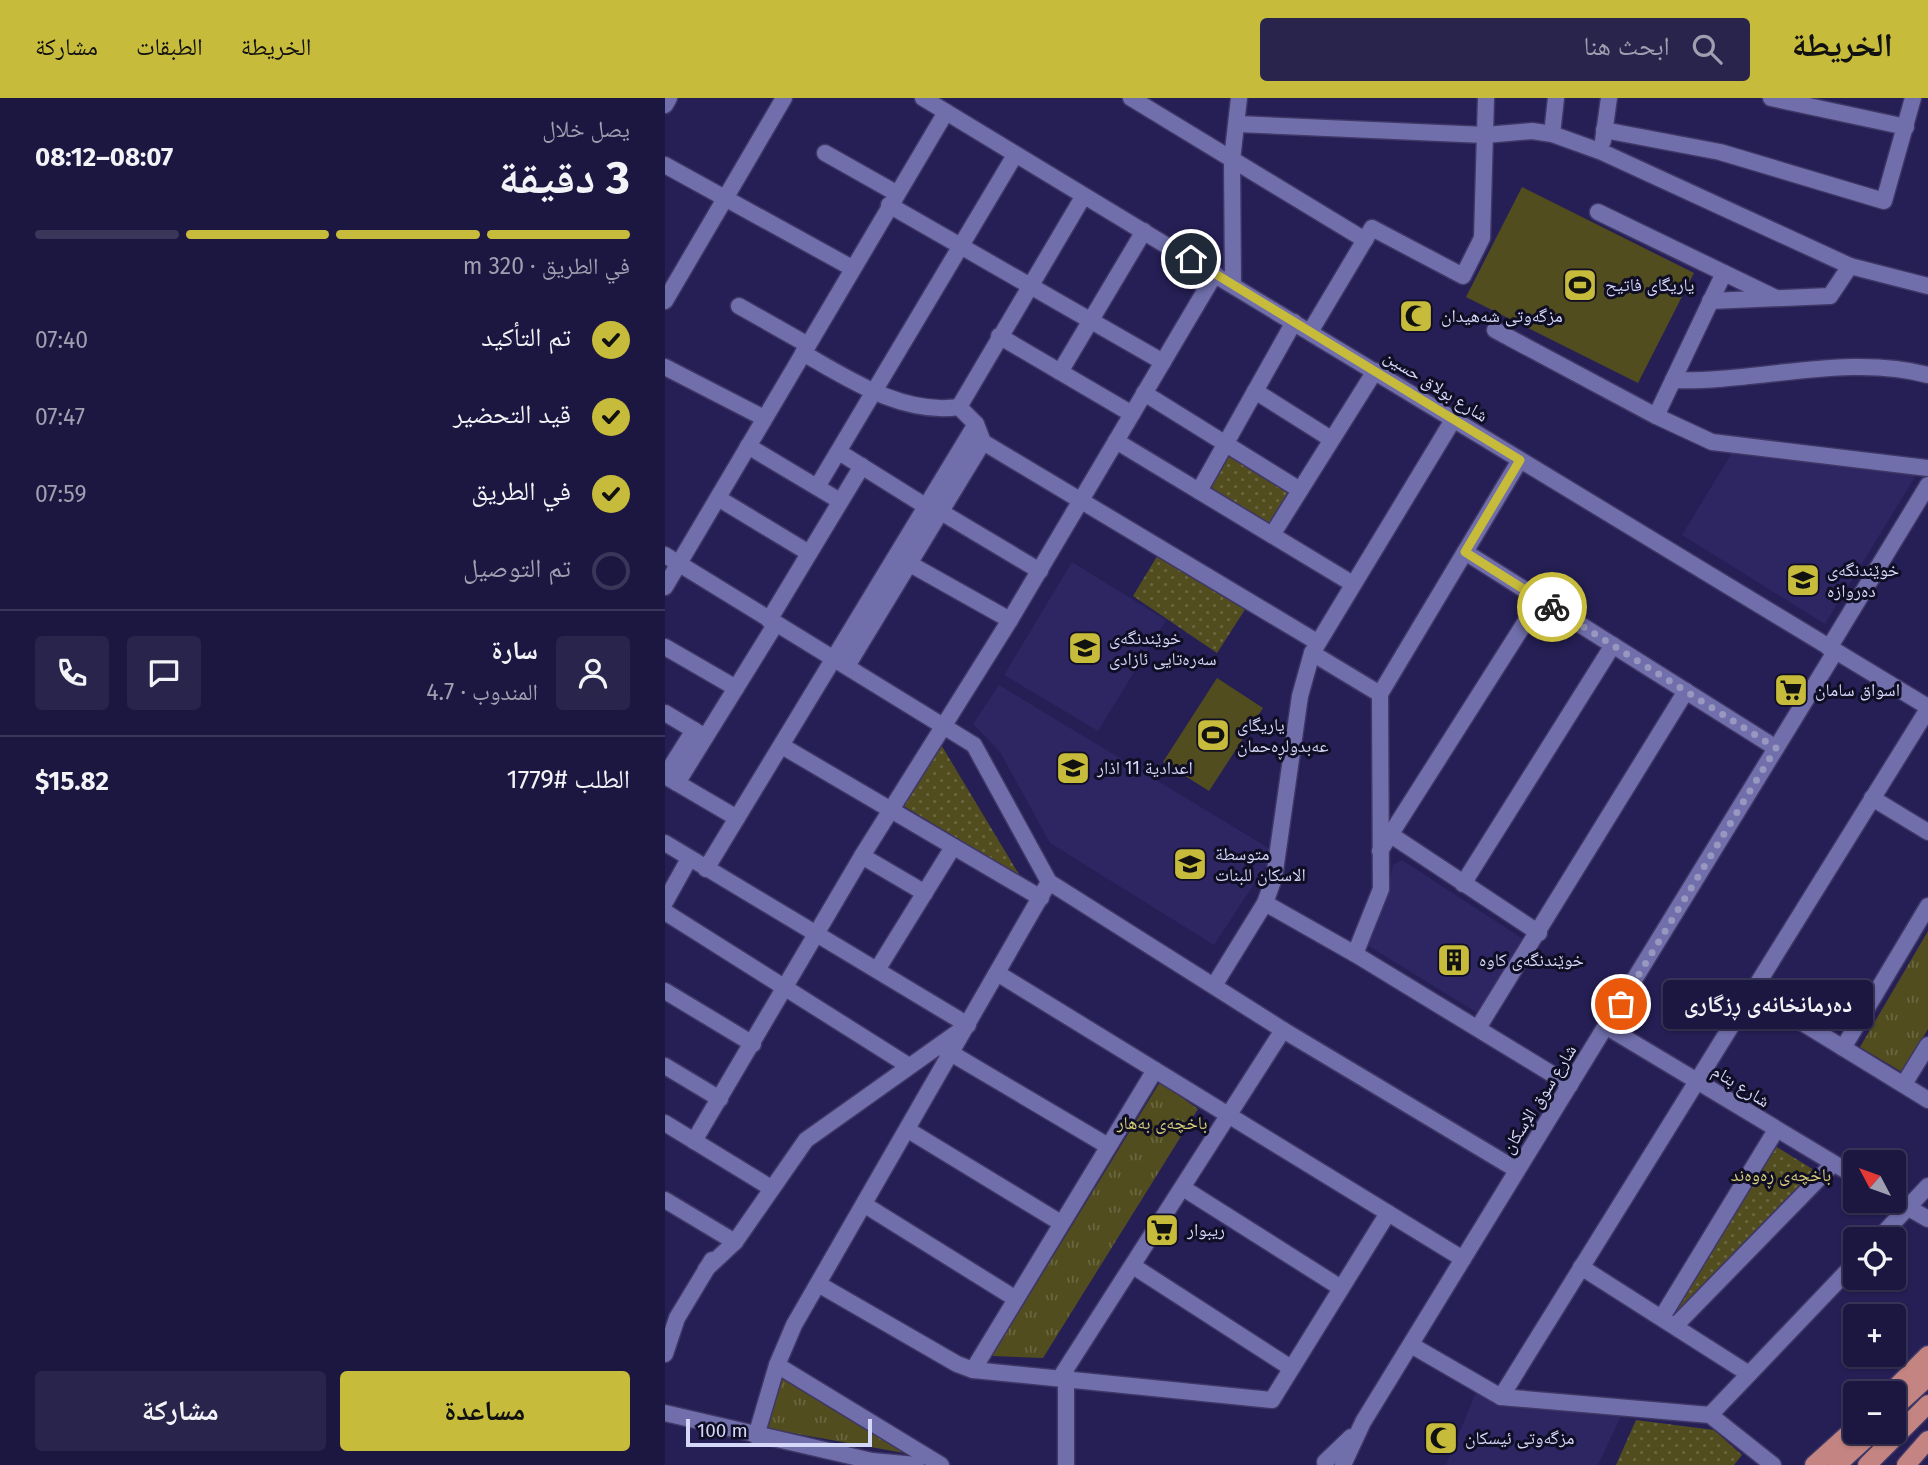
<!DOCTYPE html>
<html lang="ar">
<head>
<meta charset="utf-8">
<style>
  :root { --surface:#1c1740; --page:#29244b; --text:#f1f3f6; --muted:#a09fb1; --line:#3a3659; --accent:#c7bb3b }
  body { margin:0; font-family:"Fira Sans","Noto Naskh Arabic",sans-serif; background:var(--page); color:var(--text); direction:rtl; height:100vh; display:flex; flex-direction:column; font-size:26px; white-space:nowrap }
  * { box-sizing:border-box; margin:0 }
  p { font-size:23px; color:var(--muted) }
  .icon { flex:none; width:38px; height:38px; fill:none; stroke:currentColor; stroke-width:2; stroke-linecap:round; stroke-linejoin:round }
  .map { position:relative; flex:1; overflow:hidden; direction:ltr }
  .drawer { display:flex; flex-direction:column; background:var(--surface); width:665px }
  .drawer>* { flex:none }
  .needle { width:46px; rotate:311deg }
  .buttons { position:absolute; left:1178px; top:1052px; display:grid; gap:14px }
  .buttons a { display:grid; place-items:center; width:63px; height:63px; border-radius:7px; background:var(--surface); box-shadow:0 2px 5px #0004,0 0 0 2px var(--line); font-size:35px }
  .scale { position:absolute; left:21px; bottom:18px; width:186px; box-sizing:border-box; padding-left:7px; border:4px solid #d5d7f9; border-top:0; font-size:19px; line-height:24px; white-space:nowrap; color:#d5d7f9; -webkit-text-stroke:5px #100e25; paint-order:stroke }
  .pin { position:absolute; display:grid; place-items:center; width:60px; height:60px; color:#fff; margin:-30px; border:4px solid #fff; border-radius:50%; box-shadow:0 2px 7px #0007 }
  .courier { position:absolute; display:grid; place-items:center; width:70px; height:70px; margin:-35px; border:5px solid #c7bb3b; border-radius:50%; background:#fff; color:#222; box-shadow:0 2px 9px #0007 }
  .bubble { position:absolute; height:49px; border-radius:7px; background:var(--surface); box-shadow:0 2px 5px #0004,0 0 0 2px var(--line); font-size:23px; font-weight:700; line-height:49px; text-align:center; direction:rtl }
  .headline em { font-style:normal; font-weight:700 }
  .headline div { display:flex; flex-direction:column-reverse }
  .headline { display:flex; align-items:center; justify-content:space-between; height:119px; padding:0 35px }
  h1 { font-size:46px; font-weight:700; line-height:52px }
  .bar { display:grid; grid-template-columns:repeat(4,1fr); gap:10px 7px; align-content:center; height:84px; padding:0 35px }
  .bar i { height:9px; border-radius:5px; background:var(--line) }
  .bar .on { background:var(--accent) }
  .bar p { grid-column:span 4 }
  .line { display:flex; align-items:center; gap:18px; padding:0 35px; border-top:2px solid var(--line) }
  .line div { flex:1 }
  .round { display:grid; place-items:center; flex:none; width:74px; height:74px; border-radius:7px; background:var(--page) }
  ol { padding:0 35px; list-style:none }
  li { display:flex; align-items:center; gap:21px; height:77px }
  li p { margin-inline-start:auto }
  li .icon { padding:7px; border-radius:50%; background:var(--accent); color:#111; stroke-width:4 }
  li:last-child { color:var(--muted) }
  li i { width:38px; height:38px; border:4px solid var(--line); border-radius:50% }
  .action { display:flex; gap:14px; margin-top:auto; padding:14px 35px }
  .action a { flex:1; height:80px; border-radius:7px; background:var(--accent); color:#111; font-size:28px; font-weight:700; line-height:80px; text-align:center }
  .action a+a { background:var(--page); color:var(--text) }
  header { display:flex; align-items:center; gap:42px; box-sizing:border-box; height:98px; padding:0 35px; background:var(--accent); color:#111 }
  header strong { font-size:33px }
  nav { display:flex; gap:38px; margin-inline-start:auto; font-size:24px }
  .search { width:490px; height:63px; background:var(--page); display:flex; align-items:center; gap:18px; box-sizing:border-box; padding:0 24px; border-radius:7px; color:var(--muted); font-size:26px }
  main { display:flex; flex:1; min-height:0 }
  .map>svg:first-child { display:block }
  .built { fill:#2d2663 }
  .grass { fill:#524d1f }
  .park { fill:url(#park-tufts) }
  .garden { fill:url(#garden-dots) }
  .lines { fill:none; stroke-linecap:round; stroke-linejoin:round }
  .minor-casing { stroke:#3f3766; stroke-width:19 }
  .major-casing { stroke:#3f3766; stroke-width:21 }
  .minor { stroke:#706fac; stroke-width:16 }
  .major { stroke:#c48582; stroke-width:18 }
  .done { stroke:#9797c0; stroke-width:7; stroke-dasharray:0 12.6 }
  .route { stroke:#c7bb3b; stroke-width:9 }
  .labels { text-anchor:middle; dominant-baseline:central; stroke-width:6; stroke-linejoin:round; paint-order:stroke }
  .poi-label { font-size:18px; fill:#d5d7f9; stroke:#100e25; text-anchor:start }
  .street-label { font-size:18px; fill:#d5d7f9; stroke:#100e25 }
  .park-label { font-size:18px; fill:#d9d077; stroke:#100e25 }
</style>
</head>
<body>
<header>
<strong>الخريطة</strong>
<div class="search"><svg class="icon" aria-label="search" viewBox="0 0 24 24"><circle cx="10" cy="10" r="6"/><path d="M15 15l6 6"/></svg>ابحث هنا</div>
<nav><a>الخريطة</a><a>الطبقات</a><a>مشاركة</a></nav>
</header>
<main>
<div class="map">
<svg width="1263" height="1367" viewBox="0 0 1263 1367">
  <defs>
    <pattern id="park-tufts" width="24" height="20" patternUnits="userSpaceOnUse" patternTransform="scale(1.75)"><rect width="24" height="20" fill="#524d1f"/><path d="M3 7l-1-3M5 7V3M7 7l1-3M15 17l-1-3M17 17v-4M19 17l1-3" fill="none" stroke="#6a6640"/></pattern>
    <pattern id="garden-dots" width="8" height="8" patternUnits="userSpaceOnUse" patternTransform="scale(1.75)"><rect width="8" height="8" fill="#524d1f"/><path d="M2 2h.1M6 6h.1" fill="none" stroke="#6a6640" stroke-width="1.8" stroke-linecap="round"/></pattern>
  </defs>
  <rect width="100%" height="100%" fill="#251f55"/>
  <!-- built -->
  <g class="built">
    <path d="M1070,350L1253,374L1160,526L1017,437Z"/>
    <path d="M407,464L501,522L433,633L339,577Z"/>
    <path d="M334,587L610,754L549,847L385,745L335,654L308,626Z"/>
    <path d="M737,762L861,843L816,917L702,847L720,806L728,767Z"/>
    <path d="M811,1294L836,1306L956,1318L933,1367H781Z"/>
  </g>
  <!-- grass -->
  <g class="grass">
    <path d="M857,89L1029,175L973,285L801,199Z"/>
    <path d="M552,580L598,610L544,693L498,664Z"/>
  </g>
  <!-- park -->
  <g class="park">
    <path d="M1263,833V931L1237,974L1195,949Z"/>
    <path d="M495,984L533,1011L378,1260L327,1258Z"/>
    <path d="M116,1280L239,1355L99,1330Z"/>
  </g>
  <!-- garden -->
  <g class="garden">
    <path d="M561,354L625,394L605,427L548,391L544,382Z"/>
    <path d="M494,455L581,510L552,555L468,498Z"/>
    <path d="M275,645L355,778L237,707Z"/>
    <path d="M1110,1048L1149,1072L1008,1218Z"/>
    <path d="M971,1322L1049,1332L1077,1357L1069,1367H951Z"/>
  </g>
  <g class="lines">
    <!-- minor casing -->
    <g class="minor-casing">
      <g id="minor">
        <path d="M258,0L1263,609"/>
        <path d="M466,0L700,142"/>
        <path d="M1106,0L1241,29"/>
        <path d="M0,7L4,0"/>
        <path d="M573,26L820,37L867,33L887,36L937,54L1185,168L1263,188"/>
        <path d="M939,32L1055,54L1219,103L1248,0"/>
        <path d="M887,36L891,0"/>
        <path d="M938,43L944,0"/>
        <path d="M160,55L231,95"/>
        <path d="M0,67L187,170"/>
        <path d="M224,107L498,264"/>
        <path d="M933,114L1111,200"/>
        <path d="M568,187L567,62L574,0"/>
        <path d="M0,203L119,0"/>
        <path d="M1045,203L1165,198L1185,168"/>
        <path d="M74,208L143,247"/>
        <path d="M830,232L991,318L1047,344L1263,370"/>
        <path d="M645,234L707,130L798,178L817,140L821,0"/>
        <path d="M334,238L467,316"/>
        <path d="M138,255C185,282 238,317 294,309"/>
        <path d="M0,269L99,320"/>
        <path d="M395,274L479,133"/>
        <path d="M1008,282C1090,285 1184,255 1263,277"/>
        <path d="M590,293L666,341"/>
        <path d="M479,295L635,392"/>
        <path d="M294,309L311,326L318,344L652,544"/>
        <path d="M294,309L418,99"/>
        <path d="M991,318L1059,175"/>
        <path d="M451,343L688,486"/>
        <path d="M83,348L175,403"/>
        <path d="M174,354L262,409"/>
        <path d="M152,389L350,57"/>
        <path d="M534,393L629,224"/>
        <path d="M53,400L144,455"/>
        <path d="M276,414L375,473"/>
        <path d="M607,437L710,273"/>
        <path d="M800,454L1111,650"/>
        <path d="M0,457L309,647L384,784L618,932L852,1072"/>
        <path d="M245,466L345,522"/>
        <path d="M0,489L281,14"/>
        <path d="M104,522L197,368"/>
        <path d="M0,549L71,590"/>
        <path d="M1164,550L1263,387"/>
        <path d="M647,555L715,596"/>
        <path d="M182,568L318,344"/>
        <path d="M0,615L37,637"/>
        <path d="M117,648L376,800"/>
        <path d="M0,678L72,720"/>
        <path d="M0,678L29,632"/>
        <path d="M12,685L110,527"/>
        <path d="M1207,700L1263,734"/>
        <path d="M726,737L874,835"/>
        <path d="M0,745L303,927L141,1042L70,1144L41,1171"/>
        <path d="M715,753L875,501"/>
        <path d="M197,758L260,795"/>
        <path d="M41,771L311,326"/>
        <path d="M798,786L948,547"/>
        <path d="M0,804L24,761"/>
        <path d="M600,805L690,856L905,987"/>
        <path d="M0,814L244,968"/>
        <path d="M690,856L716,791L715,596L855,362"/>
        <path d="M212,872L288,749"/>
        <path d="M332,875L798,1161"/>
        <path d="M550,886L600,805L609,780L635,598L647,555L788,322"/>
        <path d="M0,893L88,946"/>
        <path d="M1087,894L1263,1002"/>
        <path d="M942,929L1190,1078"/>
        <path d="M813,930L1021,593"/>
        <path d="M1178,950L1263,808"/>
        <path d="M279,951L443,1048"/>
        <path d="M0,968L55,1001"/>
        <path d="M1239,986L1263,947"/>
        <path d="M0,1025L106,1090"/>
        <path d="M243,1032L396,1125"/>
        <path d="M29,1043L197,758L345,522L550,176"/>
        <path d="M518,1090L676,1190"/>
        <path d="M1228,1101L1263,1121"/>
        <path d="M0,1102L70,1144"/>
        <path d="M200,1107L351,1201"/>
        <path d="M1213,1141L1263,1088"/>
        <path d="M468,1168L626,1270"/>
        <path d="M916,1169L1084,1276"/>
        <path d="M155,1187L292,1266L308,1272L607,1302L723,1115"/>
        <path d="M997,1219L1111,1032"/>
        <path d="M1011,1227L1168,1066"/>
        <path d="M746,1247L836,1299L1045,1317L1108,1367"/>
        <path d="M0,1256L12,1220L47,1162"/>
        <path d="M112,1267L276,1367"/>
        <path d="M308,1272L490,972"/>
        <path d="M395,1280L618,932"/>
        <path d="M836,1299L1263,611"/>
        <path d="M0,1315L207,1363L251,1367"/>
        <path d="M1045,1317L1190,1165"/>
        <path d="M91,1338L112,1267L129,1227L384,784"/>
        <path d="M660,1364L686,1339"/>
        <path d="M401,1367V1274"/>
        <path d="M678,1367L698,1324L1170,554"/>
      </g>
    </g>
    <!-- major casing -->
    <g class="major-casing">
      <g id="major">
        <path d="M1225,1295L1263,1257"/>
        <path d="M1228,1311L1263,1279"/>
        <path d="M1149,1367L1190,1330"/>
        <path d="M1172,1367L1208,1334"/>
        <path d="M1202,1367L1263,1306"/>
        <path d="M1241,1367L1263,1342"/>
      </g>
    </g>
    <!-- minor -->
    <use href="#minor" class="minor"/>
    <!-- major -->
    <use href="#major" class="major"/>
  </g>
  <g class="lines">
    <!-- done -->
    <path class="done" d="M887,509L1111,650L956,906"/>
    <!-- route -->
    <path class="route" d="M526,161L855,362L800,454L887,509"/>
  </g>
  <!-- icons -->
  <defs>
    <g id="stadium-square" transform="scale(1.75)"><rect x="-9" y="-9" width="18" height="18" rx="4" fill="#c7bb3b" stroke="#100e25"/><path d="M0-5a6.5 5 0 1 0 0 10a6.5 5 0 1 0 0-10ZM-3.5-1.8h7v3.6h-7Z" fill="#111"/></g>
    <g id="mosque-square" transform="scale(1.75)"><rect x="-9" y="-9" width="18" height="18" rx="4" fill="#c7bb3b" stroke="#100e25"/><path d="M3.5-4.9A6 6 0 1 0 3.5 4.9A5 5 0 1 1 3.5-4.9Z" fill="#111"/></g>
    <g id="school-square" transform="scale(1.75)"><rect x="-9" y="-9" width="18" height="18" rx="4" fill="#c7bb3b" stroke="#100e25"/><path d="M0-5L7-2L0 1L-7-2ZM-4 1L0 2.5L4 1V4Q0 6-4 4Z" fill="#111"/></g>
    <g id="supermarket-square" transform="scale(1.75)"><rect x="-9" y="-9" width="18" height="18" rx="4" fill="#c7bb3b" stroke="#100e25"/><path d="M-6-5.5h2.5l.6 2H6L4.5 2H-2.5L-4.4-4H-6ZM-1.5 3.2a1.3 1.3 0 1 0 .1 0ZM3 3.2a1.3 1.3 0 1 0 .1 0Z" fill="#111"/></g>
    <g id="building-square" transform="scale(1.75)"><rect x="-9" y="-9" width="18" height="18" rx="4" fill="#c7bb3b" stroke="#100e25"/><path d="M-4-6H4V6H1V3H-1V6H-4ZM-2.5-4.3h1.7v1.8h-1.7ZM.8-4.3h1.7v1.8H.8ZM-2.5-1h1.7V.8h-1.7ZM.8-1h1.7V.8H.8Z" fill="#111"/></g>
  </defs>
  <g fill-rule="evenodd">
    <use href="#stadium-square" x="915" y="187"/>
    <use href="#mosque-square" x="751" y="218"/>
    <use href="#school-square" x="1138" y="482"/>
    <use href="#school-square" x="420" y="550"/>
    <use href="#supermarket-square" x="1126" y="592"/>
    <use href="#stadium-square" x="548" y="637"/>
    <use href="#school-square" x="408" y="670"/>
    <use href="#school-square" x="525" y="766"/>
    <use href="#building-square" x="789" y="862"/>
    <use href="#supermarket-square" x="497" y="1132"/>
    <use href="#mosque-square" x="776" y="1340"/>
  </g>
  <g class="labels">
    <!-- poi labels -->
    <g class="poi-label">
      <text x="940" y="187">یاریگای فاتیح</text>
      <text x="776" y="218">مزگەوتی شەهیدان</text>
      <text x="1162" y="472">خوێندنگەی<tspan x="1162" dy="21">دەروازە</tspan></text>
      <text x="444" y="540">خوێندنگەی<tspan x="444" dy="21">سەرەتایی ئازادی</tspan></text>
      <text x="1150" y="592">اسواق سامان</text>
      <text x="572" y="627">یاریگای<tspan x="572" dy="21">عەبدولڕەحمان</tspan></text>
      <text x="432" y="670">اعدادية 11 اذار</text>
      <text x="550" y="756">متوسطة<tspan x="550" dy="21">الاسكان للبنات</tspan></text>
      <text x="814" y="862">خوێندنگەی کاوە</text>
      <text x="522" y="1132">ريبوار</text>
      <text x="800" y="1340">مزگەوتی ئیسکان</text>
    </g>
    <!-- street labels -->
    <g class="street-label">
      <text transform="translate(771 288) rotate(32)">شارع بولاق حسين</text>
      <text transform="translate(1076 988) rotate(32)">شارع بتام</text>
      <text transform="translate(874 1001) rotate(-58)">شارع سوق الإسكان</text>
    </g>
    <!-- park labels -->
    <g class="park-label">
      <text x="497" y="1025">باخچەی بەهار</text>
      <text x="1116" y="1077">باخچەی ڕەوەند</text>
    </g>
  </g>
</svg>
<div class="buttons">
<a><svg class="needle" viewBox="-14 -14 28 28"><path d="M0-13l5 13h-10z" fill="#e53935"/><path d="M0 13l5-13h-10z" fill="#a09fb1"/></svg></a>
<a><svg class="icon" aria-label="locate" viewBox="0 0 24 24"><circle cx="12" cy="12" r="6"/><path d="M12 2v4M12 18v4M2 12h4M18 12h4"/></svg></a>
<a>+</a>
<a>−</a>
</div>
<div class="scale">100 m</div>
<div class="pin" style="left:956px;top:906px;background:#ea580c"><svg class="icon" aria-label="bag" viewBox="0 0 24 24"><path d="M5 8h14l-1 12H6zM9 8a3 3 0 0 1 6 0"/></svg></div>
<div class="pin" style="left:526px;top:161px;background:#1f2937"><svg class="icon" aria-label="home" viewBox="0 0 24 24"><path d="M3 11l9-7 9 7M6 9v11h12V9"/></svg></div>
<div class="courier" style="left:887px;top:509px"><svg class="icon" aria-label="bike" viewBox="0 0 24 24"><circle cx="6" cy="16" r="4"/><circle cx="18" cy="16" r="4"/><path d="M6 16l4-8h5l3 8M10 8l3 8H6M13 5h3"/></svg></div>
<div class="bubble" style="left:998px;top:882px;width:210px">دەرمانخانەی ڕزگاری</div>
</div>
<section class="drawer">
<div class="headline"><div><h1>3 دقيقة</h1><p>يصل خلال</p></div><em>08:07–08:12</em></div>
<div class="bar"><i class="on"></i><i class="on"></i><i class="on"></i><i></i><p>في الطريق · 320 m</p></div>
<ol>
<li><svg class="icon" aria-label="check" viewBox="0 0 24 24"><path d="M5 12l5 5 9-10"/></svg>تم التأكيد<p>07:40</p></li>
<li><svg class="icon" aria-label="check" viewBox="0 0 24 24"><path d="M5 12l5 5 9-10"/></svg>قيد التحضير<p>07:47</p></li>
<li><svg class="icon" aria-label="check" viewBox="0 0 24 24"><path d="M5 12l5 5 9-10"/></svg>في الطريق<p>07:59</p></li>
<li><i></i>تم التوصيل</li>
</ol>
<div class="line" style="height:126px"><a class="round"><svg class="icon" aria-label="person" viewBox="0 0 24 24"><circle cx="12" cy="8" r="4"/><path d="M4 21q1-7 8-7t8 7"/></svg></a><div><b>سارة</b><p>المندوب · 4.7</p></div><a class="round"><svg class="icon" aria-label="chat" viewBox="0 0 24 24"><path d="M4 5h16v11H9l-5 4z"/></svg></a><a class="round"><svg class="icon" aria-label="phone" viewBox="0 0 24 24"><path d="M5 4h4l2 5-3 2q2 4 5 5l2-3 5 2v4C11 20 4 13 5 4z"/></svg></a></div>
<div class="line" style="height:91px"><div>الطلب #1779</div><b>$15.82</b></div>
<div class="action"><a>مساعدة</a><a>مشاركة</a></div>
</section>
</main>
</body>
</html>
